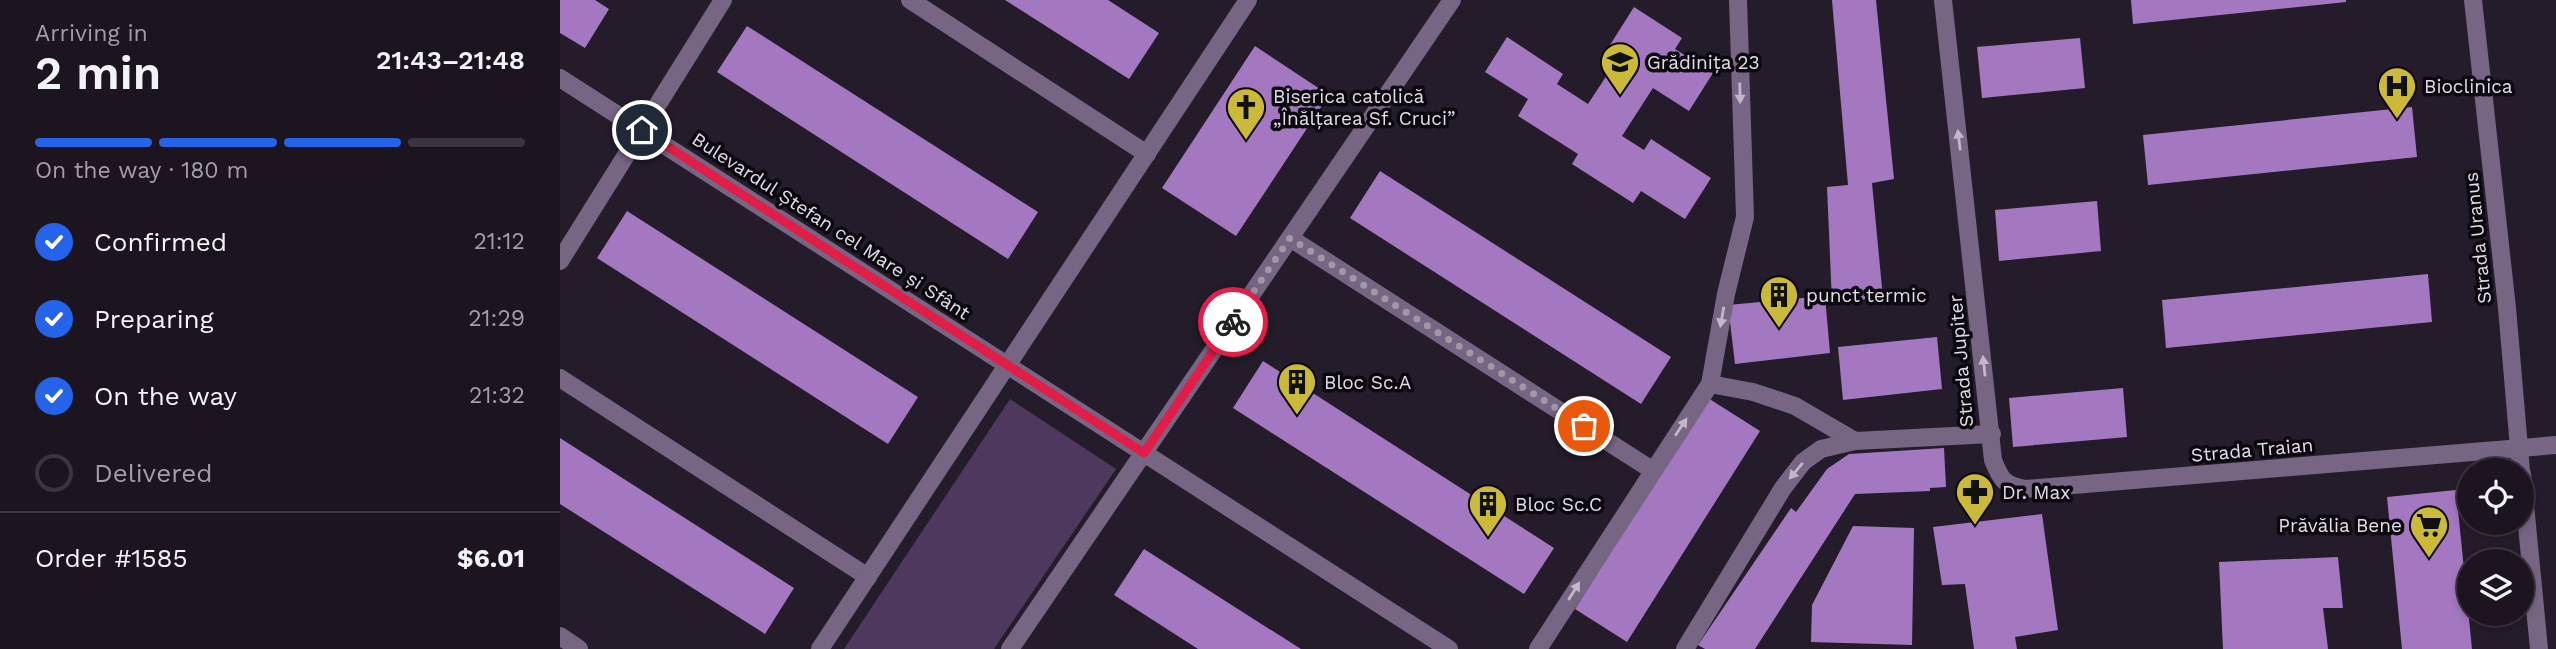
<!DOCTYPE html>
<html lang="en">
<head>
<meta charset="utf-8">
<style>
  :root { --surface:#1c1520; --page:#251e29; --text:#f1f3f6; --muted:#a09fa5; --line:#3a343e; --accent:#2563eb }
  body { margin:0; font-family:"Work Sans",sans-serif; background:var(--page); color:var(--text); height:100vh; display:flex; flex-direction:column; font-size:26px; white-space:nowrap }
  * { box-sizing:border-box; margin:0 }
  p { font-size:23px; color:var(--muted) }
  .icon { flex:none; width:38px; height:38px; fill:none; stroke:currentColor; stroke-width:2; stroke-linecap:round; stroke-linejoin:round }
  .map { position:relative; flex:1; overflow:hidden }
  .panel { display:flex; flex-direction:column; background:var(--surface); width:560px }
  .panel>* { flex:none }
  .fabs { position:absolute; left:1897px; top:458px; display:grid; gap:14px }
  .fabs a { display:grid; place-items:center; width:77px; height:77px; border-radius:50%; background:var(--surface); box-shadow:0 4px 10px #0003,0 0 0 2px var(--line); font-size:35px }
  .pin { position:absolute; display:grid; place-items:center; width:60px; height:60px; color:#fff; margin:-30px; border:4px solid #fff; border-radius:50%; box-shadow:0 2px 7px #0007 }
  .courier { position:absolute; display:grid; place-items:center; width:70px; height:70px; margin:-35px; border:5px solid #e11d48; border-radius:50%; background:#fff; color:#222; box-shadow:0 2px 9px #0007 }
  .headline em { font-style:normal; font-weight:600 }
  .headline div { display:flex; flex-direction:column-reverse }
  .headline { display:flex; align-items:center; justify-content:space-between; height:119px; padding:0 35px }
  h1 { font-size:46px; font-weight:600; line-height:52px }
  .bar { display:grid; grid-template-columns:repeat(4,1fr); gap:10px 7px; align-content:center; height:84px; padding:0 35px }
  .bar i { height:9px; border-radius:5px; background:var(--line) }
  .bar .on { background:var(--accent) }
  .bar p { grid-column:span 4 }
  .line { display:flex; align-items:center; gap:18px; padding:0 35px; border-top:2px solid var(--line) }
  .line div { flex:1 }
  ol { padding:0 35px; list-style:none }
  li { display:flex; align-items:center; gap:21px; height:77px }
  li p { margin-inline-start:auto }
  li .icon { padding:7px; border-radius:50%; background:var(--accent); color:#fff; stroke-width:4 }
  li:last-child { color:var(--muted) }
  li i { width:38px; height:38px; border:4px solid var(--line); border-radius:50% }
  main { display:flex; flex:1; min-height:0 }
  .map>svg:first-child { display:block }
  .green { fill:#4f385e }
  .building { fill:#a478c0 }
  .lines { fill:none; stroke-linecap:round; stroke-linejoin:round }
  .minor { stroke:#776584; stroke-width:18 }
  .oneway { fill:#c2b8c9 }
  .done { stroke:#a099a5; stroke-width:7; stroke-dasharray:0 12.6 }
  .route { stroke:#e11d48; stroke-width:9 }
  .labels { text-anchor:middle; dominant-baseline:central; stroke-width:7; stroke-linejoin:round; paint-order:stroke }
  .poi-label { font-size:19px; fill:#e2dce6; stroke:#0c080f; text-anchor:start }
  .street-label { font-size:19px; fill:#e2dce6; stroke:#0c080f }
</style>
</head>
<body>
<main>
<section class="panel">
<div class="headline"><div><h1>2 min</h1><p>Arriving in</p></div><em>21:43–21:48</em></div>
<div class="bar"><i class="on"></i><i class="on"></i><i class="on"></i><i></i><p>On the way · 180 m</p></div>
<ol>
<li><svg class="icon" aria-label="check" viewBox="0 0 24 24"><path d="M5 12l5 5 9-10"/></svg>Confirmed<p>21:12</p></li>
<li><svg class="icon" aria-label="check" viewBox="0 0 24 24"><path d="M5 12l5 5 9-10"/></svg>Preparing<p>21:29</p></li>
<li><svg class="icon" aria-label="check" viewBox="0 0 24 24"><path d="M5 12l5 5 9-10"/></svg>On the way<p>21:32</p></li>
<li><i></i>Delivered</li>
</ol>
<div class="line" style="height:91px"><div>Order #1585</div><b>$6.01</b></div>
</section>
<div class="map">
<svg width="1996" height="649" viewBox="0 0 1996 649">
  <rect width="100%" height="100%" fill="#251c2b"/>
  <!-- green -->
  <path class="green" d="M450,399L556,469L434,649H284Z"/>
  <!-- building -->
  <g class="building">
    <path d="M0,0H35L49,9L25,48L0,33Z"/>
    <path d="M445,0H548L599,33L569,79Z"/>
    <path d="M1272,0H1316L1334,179L1312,183L1323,298L1272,302L1267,187L1288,185Z"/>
    <path d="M1571,0H1786V2L1573,24Z"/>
    <path d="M1074,7L1122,38L1115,49L1153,73L1129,111L1093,88L1062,136L1084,150L1091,139L1151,178L1125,219L1081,191L1073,203L1012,164L1018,154L958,116L968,99L925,72L947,37L1003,74L997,84L1028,104L1062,52L1050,45Z"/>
    <path d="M187,26L478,212L448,259L157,72Z"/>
    <path d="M1520,38L1525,88L1422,98L1417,47Z"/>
    <path d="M695,46L769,95L676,236L602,188Z"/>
    <path d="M1852,107L1857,157L1588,185L1583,135Z"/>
    <path d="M820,171L1111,357L1081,404L790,218Z"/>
    <path d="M1537,201L1541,251L1439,261L1435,210Z"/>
    <path d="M67,211L358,397L328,444L37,258Z"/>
    <path d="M1868,274L1872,322L1606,348L1602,300Z"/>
    <path d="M1265,296L1270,353L1175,364L1168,305Z"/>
    <path d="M1377,337L1382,389L1283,400L1278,347Z"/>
    <path d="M703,361L994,548L964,594L673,408Z"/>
    <path d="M1563,388L1567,437L1453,447L1449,398Z"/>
    <path d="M1148,398L1200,431L1067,642L1015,609Z"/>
    <path d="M0,438L234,588L205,634L0,504Z"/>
    <path d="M1384,448L1386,487L1370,488V491L1295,494L1195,649H1145L1138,645L1231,508L1236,512L1267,469L1289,454Z"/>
    <path d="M1896,490L1912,649H1842L1827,497Z"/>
    <path d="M1482,514L1498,630L1455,637L1457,649H1414L1405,584L1382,585L1373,527Z"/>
    <path d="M1293,526L1354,528L1352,645L1251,642L1252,605Z"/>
    <path d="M584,549L681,611L741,649H638L554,595Z"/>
    <path d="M1778,557L1783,608H1763L1768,649H1663L1659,562Z"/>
  </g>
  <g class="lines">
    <!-- minor -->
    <g class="minor">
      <path d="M350,0L587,154"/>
      <path d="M1383,0L1433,460C1441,480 1444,485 1465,489L1996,445"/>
      <path d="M1913,0L1947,308L1961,471"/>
      <path d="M0,78L889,649"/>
      <path d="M730,238L1092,470"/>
      <path d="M0,261L163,0"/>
      <path d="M0,378L308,577"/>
      <path d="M1150,384L1193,392L1235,406L1295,441"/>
      <path d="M1962,474L1979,649"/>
      <path d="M0,636L19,649"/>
      <path d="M260,649L688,0"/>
      <path d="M450,649L892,0"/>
      <path d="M978,649L1150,384L1166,294L1185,217L1178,0"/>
      <path d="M1125,649L1223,488L1243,462L1261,449L1295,441L1432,434"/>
    </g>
  </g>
  <!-- one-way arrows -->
  <defs><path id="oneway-solid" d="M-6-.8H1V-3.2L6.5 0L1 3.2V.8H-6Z" transform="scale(1.75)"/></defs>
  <g class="oneway">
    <use href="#oneway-solid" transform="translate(1180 93) rotate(89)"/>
    <use href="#oneway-solid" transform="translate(1399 140) rotate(-97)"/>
    <use href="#oneway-solid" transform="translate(1162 317) rotate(100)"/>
    <use href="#oneway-solid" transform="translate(1424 366) rotate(-96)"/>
    <use href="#oneway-solid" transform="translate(1121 427) rotate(-56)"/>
    <use href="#oneway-solid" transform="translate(1236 471) rotate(130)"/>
    <use href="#oneway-solid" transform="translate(1014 591) rotate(-58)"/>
  </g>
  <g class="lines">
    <!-- done -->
    <path class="done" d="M673,322L730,238L1024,426"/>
    <!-- route -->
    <path class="route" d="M82,130L584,453L673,322"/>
  </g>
  <!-- icons -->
  <defs>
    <g id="school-pin" transform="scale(2.0125)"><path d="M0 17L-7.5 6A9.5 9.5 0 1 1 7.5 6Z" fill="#cbba39" stroke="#0c080f"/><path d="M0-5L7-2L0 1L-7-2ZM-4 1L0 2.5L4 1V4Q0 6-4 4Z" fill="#111"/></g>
    <g id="hospital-pin" transform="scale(2.0125)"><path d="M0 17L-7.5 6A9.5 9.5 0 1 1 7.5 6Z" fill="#cbba39" stroke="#0c080f"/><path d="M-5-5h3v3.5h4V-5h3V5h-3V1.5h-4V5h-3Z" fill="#111"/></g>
    <g id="church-pin" transform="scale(2.0125)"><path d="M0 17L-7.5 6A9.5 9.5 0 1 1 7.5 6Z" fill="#cbba39" stroke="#0c080f"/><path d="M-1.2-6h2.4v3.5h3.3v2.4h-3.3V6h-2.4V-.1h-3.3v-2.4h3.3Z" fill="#111"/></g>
    <g id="building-pin" transform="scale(2.0125)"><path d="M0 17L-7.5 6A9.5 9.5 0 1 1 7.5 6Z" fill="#cbba39" stroke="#0c080f"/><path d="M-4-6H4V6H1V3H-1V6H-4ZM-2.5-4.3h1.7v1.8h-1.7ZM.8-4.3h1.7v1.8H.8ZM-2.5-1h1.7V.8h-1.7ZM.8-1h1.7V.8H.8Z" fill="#111"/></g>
    <g id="pharmacy-pin" transform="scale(2.0125)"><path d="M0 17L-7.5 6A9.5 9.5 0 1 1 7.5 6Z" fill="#cbba39" stroke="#0c080f"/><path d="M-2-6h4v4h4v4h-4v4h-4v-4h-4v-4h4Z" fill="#111"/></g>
    <g id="supermarket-pin" transform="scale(2.0125)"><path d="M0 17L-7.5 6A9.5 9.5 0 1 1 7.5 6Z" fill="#cbba39" stroke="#0c080f"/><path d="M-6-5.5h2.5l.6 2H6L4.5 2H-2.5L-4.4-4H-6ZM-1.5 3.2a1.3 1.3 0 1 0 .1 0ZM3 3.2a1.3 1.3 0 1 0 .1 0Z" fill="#111"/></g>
  </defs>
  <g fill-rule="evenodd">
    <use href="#school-pin" x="1060" y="62"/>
    <use href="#hospital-pin" x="1837" y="86"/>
    <use href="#church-pin" x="686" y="107"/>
    <use href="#building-pin" x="1219" y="295"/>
    <use href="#building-pin" x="737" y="382"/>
    <use href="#pharmacy-pin" x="1415" y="492"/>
    <use href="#building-pin" x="928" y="504"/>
    <use href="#supermarket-pin" x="1869" y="525"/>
  </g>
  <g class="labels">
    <!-- poi labels -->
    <g class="poi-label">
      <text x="1087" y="62">Grădinița 23</text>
      <text x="1864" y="86">Bioclinica</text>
      <text x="713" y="96">Biserica catolică<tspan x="713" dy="22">„Înălțarea Sf. Cruci”</tspan></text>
      <text x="1246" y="295">punct termic</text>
      <text x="764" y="382">Bloc Sc.A</text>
      <text x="1442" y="492">Dr. Max</text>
      <text x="955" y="504">Bloc Sc.C</text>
      <text x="1842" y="525" text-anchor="end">Prăvălia Bene</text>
    </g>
    <!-- street labels -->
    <g class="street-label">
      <text transform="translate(271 226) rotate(33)">Bulevardul Ștefan cel Mare și Sfânt</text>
      <text transform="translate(1918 238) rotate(-96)">Strada Uranus</text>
      <text transform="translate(1401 361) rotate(-95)">Strada Jupiter</text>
      <text transform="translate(1692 450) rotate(-5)">Strada Traian</text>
    </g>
  </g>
</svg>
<div class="fabs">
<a><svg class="icon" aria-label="locate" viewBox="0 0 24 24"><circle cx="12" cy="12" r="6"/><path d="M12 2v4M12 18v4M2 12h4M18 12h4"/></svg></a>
<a><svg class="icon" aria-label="layers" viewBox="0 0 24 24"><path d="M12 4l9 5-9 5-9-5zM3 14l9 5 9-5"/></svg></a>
</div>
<div class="pin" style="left:1024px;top:426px;background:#ea580c"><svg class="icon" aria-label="bag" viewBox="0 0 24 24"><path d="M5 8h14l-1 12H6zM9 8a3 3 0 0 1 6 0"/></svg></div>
<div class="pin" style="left:82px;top:130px;background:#1f2937"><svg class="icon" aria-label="home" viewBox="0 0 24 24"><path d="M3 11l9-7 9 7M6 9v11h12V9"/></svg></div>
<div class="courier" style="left:673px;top:322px"><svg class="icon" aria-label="bike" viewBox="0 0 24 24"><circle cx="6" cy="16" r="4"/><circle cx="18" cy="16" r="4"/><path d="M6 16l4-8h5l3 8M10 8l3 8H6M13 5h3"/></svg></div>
</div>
</main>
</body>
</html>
